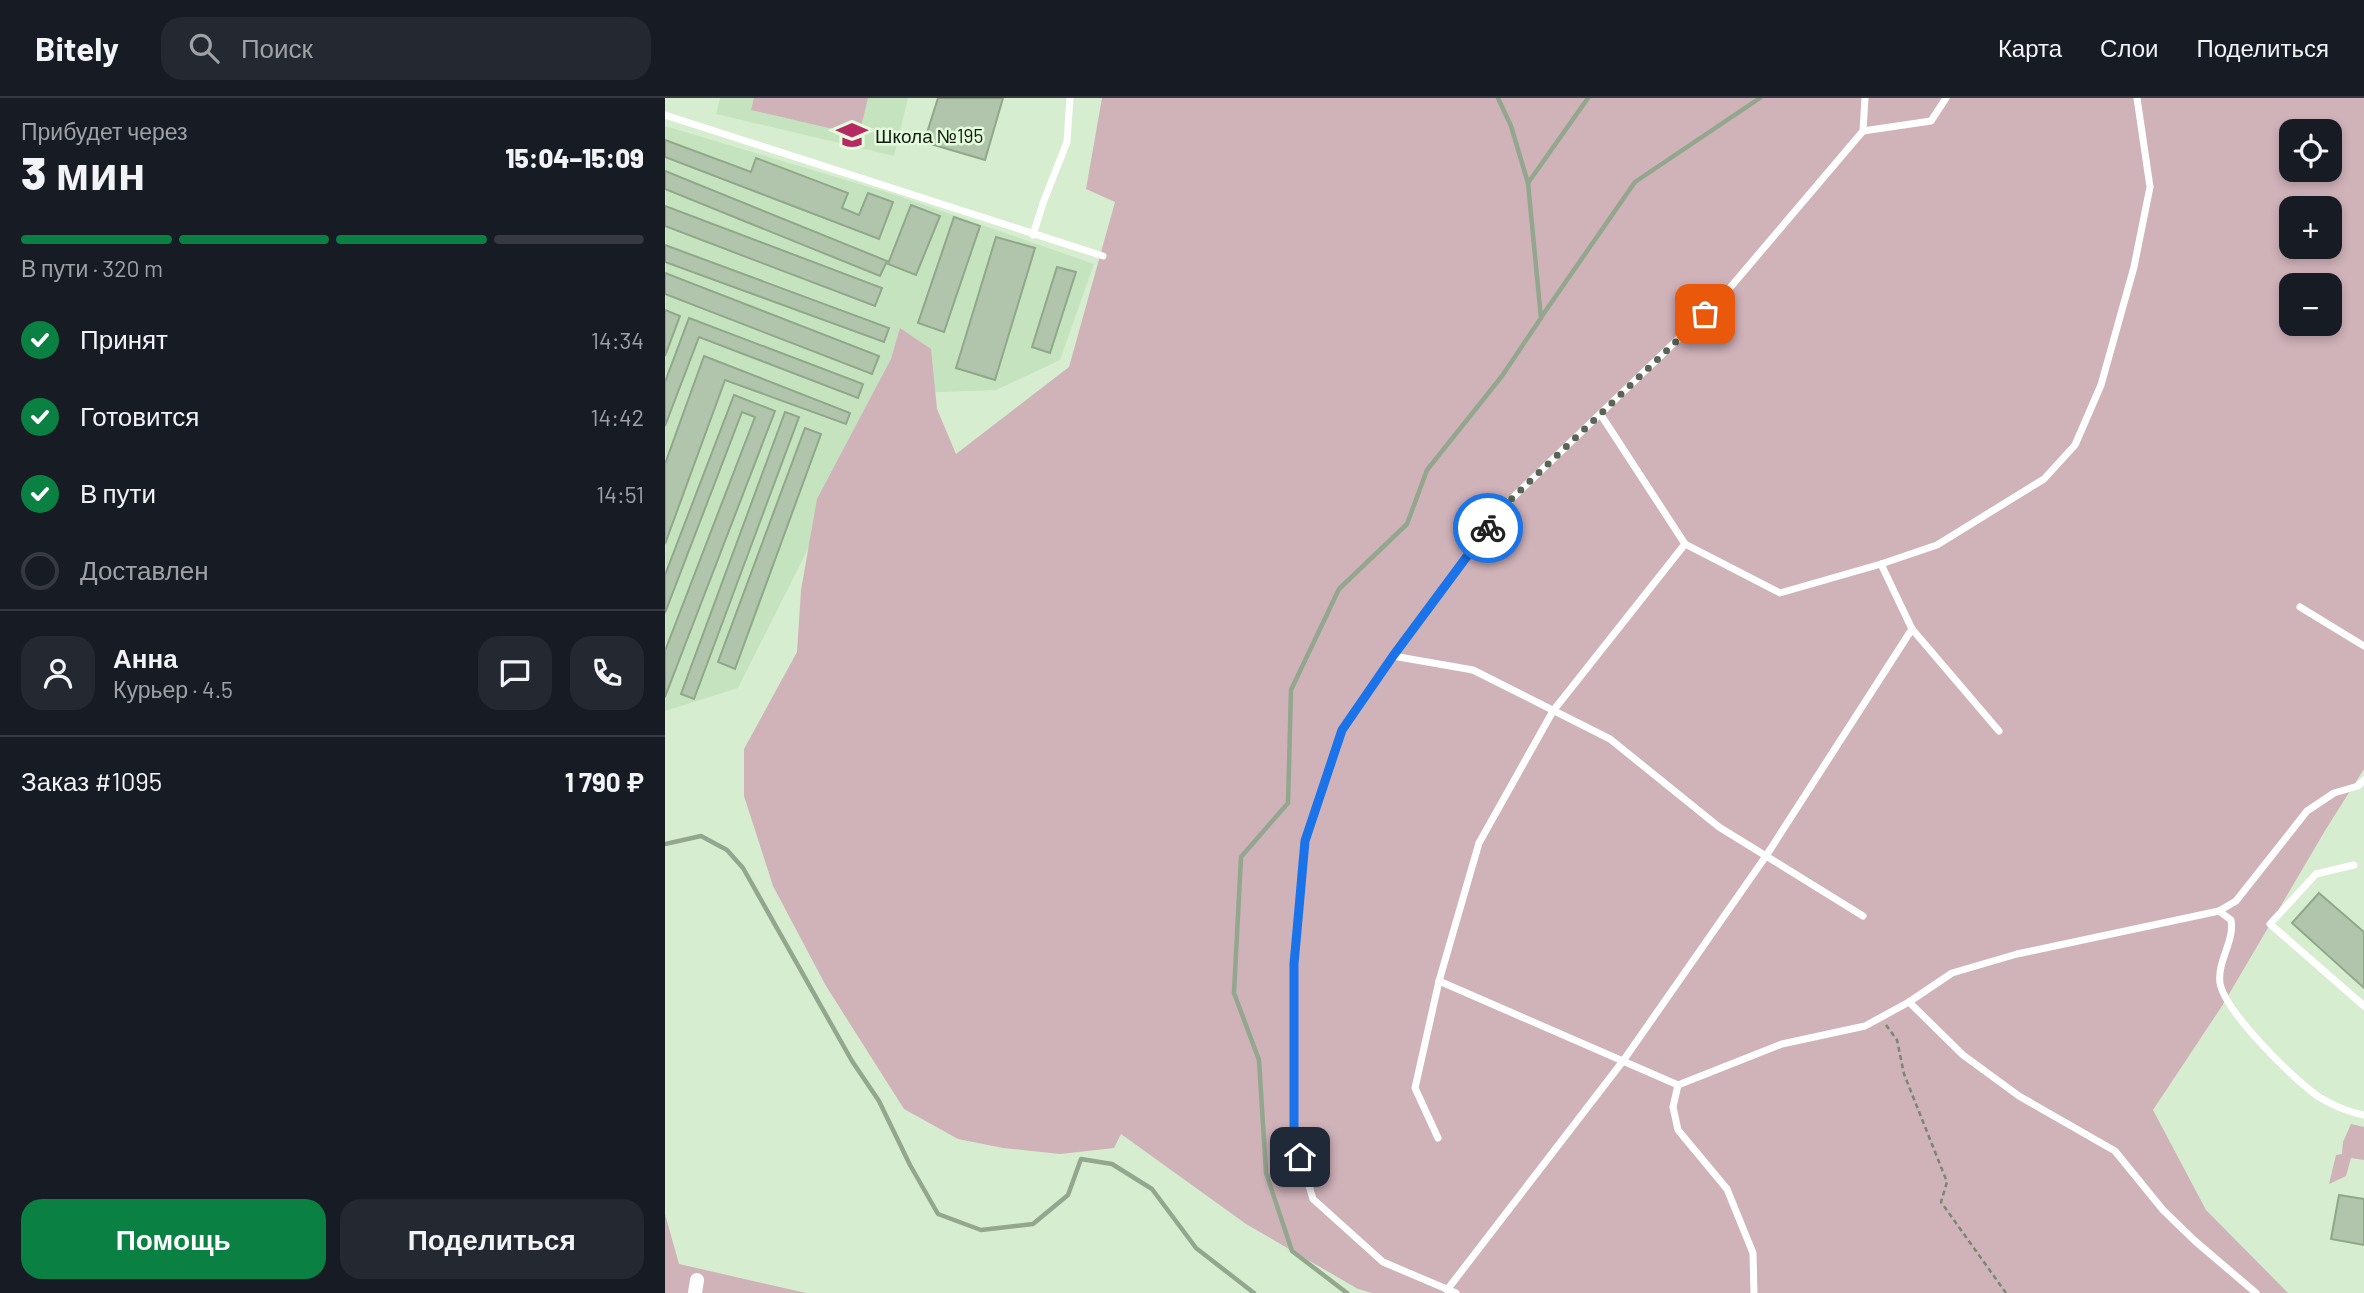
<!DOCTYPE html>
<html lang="ru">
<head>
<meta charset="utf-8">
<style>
  :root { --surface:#171b24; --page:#242831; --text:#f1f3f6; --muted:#9ea1a6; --line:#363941; --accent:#0b8043 }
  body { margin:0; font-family:Barlow,sans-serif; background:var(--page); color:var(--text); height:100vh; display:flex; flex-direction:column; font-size:26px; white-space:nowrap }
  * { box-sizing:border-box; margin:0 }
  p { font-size:23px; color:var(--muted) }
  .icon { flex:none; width:38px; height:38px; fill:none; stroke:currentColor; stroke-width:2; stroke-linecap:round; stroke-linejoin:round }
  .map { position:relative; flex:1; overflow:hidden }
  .details { display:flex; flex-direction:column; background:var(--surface); width:665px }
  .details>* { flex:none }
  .tools { position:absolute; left:1614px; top:21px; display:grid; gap:14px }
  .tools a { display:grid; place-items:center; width:63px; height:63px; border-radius:14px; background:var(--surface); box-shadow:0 4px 10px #0003; font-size:35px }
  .pin { position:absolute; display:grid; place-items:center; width:60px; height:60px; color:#fff; margin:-30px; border-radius:14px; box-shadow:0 4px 10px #0006 }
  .courier { position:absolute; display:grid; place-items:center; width:70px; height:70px; margin:-35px; border:5px solid #1a73e8; border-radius:50%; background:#fff; color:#222; box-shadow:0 2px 9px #0007 }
  .head em { font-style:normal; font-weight:800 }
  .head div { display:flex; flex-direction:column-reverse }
  .head { display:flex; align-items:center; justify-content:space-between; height:119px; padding:0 21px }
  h1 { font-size:46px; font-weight:800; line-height:52px }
  .bar { display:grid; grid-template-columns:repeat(4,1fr); gap:10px 7px; align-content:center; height:84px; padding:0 21px }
  .bar i { height:9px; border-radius:5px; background:var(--line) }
  .bar .current { background:var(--accent) }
  .bar p { grid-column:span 4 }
  .line { display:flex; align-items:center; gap:18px; padding:0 21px; border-top:2px solid var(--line) }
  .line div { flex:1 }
  .round { display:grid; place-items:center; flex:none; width:74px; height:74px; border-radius:21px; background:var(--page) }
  ol { padding:0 21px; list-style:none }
  li { display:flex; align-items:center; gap:21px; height:77px }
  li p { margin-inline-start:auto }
  li .icon { padding:7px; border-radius:50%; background:var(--accent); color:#fff; stroke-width:4 }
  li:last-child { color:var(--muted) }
  li i { width:38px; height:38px; border:4px solid var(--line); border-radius:50% }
  .button { display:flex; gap:14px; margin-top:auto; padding:14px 21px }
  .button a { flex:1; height:80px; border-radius:21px; background:var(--accent); color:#fff; font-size:28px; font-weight:800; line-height:80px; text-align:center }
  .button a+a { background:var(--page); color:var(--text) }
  header { display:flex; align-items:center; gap:42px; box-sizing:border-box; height:98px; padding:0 35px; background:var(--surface); border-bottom:2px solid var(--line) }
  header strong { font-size:33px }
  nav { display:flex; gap:38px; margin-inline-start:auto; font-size:24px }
  .search { width:490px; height:63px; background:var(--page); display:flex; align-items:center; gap:18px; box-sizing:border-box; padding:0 24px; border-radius:21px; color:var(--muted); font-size:26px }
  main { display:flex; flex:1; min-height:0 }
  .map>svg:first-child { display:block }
  .built { fill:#c5e3be }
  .green { fill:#d0b2b9; fill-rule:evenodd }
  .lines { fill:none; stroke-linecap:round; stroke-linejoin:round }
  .stream { stroke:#93a68e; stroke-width:4.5 }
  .building { fill:#b1c5ac; stroke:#90a78a; stroke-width:2 }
  .path { stroke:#788873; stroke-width:2.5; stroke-dasharray:5 3.5; stroke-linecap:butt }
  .service { stroke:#fff; stroke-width:7 }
  .minor { stroke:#fff; stroke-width:14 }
  .done { stroke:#576654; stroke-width:7; stroke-dasharray:0 12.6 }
  .route { stroke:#1a73e8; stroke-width:9 }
  .labels { text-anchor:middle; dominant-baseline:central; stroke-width:5; stroke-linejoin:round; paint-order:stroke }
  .poi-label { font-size:19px; fill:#131c11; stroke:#e3fcdc; text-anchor:start }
</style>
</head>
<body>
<header>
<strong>Bitely</strong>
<div class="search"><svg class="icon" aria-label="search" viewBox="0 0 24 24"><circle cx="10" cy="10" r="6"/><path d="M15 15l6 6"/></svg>Поиск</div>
<nav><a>Карта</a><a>Слои</a><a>Поделиться</a></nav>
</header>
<main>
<section class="details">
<div class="head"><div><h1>3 мин</h1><p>Прибудет через</p></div><em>15:04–15:09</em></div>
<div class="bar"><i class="current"></i><i class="current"></i><i class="current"></i><i></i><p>В пути · 320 m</p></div>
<ol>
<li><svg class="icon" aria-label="check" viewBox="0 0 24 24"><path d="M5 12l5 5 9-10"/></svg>Принят<p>14:34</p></li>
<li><svg class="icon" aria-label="check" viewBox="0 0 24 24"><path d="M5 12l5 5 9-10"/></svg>Готовится<p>14:42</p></li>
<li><svg class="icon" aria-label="check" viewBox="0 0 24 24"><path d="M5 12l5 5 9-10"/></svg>В пути<p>14:51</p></li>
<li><i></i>Доставлен</li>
</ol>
<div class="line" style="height:126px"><a class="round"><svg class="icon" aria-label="person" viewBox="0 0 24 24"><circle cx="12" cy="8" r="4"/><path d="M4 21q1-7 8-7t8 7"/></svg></a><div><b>Анна</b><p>Курьер · 4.5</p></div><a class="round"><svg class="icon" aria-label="chat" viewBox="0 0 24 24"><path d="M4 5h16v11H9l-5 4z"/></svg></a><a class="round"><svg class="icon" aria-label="phone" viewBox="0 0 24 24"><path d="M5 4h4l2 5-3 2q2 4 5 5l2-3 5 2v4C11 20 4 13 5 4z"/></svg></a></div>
<div class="line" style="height:91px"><div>Заказ #1095</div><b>1 790 ₽</b></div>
<div class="button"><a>Помощь</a><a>Поделиться</a></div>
</section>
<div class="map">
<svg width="1699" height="1195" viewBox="0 0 1699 1195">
  <rect width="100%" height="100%" fill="#d6eecf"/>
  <!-- built -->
  <g class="built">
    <path d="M55,0H243L229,58L51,16Z"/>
    <path d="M0,28L231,97L429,166L395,262L331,292L221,296L73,590L0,613Z"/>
  </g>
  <!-- green -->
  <g class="green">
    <path d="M89,0H203L194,37L86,12Z"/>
    <path d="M437,0H1699V671L1661,731L1557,908L1488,1012L1541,1112L1623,1195H707L693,1191L581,1126L456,1036L449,1050L395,1056L338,1050L293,1041L239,1011L161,888L108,788L79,698V651L132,554L136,492L152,401L226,261L235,230L266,251L272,311L291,356L404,269L450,104L421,91ZM1626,33H1664V72H1626ZM1626,110H1664V149H1626ZM1626,187H1664V226H1626Z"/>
    <path d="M1686,1026L1699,1029V1062L1686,1060L1681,1078L1664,1086L1671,1057L1677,1056L1678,1044Z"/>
    <path d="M0,1116L14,1166L141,1195H0Z"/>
  </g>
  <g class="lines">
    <!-- stream -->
    <g class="stream">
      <path d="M863,85L923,0"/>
      <path d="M877,218L970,84L1095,0"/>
      <path d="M0,746L36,738L62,752L78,770L187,963L214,1003L245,1067L273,1116L316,1132L368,1126L403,1097L416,1061L447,1066L487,1091L531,1150L589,1195"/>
      <path d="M682,1195L627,1153L601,1075L594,962L569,895L576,759L623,705L626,592L674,491L742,426L762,372L837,278L876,220L863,85L846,28L833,0"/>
    </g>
  </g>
  <!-- building -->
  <g class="building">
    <path d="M273,0H338L320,62L259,44Z"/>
    <path d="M0,42L86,74L91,60L183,95L177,110L194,117L203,95L228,104L214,141L0,59Z"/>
    <path d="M0,73L222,163L215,178L0,91Z"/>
    <path d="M246,107L275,118L251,177L223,166Z"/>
    <path d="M0,108L217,190L210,208L0,128Z"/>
    <path d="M289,119L315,128L279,234L253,225Z"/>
    <path d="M331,139L370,150L330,282L291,270Z"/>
    <path d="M0,147L224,230L219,244L0,164Z"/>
    <path d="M392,169L411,174L385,255L367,249Z"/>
    <path d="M0,175L214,258L207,276L0,196Z"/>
    <path d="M0,212L15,218L0,258Z"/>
    <path d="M24,220L198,286L193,300L34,239L0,328V284Z"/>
    <path d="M39,258L185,315L181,326L60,282L0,446V366Z"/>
    <path d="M69,297L110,313L0,599V553L90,319L77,314L0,515V477Z"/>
    <path d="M120,314L134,319L29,601L16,596Z"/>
    <path d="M140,330L156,336L70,571L53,564Z"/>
    <path d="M1654,795L1699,834V890L1627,825Z"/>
    <path d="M1674,1097L1699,1101V1147L1666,1141Z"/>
  </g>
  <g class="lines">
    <!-- path -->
    <path class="path" d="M1221,927L1232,942L1239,976L1282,1084L1276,1104L1341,1195"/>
    <!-- service -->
    <g class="service">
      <path d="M0,17L438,158"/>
      <path d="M1198,33L1266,23L1281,0"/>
      <path d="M368,137L378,105L402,44L405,0"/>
      <path d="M936,317L1020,446L1115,495L1216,466L1272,447L1379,381L1410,347L1436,287L1469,169L1485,89L1472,0"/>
      <path d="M1216,466L1247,531L1334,633"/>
      <path d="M1635,509L1699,548"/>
      <path d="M728,558L808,572L945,641L1054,729L1198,818"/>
      <path d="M1689,767L1651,776L1605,826L1699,908"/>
      <path d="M1554,813L1566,822C1570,843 1552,863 1555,885C1560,914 1629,982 1654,999C1667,1007 1684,1014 1699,1017"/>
      <path d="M774,883L1013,987L1117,946L1200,928L1244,904L1287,875L1352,856L1554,813L1571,803L1642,713L1669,695L1693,688L1699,682"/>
      <path d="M1244,904L1298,957L1354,998L1450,1053L1498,1112L1530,1143L1591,1195"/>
      <path d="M1013,987L1008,1009L1013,1032L1062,1091L1088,1155L1089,1195"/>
      <path d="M773,1040L750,990L774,883L814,745L888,613L1020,446"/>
      <path d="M782,1192L958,963L1101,758L1247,531"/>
      <path d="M791,1195L718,1164L648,1101L629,1038V866L640,743L677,632L728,558L838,409L1058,198L1198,33L1200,0"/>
    </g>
    <!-- minor -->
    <path class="minor" d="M30,1195L32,1182"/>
  </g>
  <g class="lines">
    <!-- done -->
    <path class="done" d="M823,430L838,409L1040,216"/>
    <!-- route -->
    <path class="route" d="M635,1059L629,1038V866L640,743L677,632L728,558L823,430"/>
  </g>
  <!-- icons -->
  <defs>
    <g id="school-bare" transform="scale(2.415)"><path d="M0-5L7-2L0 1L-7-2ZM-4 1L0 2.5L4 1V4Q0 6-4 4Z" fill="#b62a64" stroke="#e3fcdc" stroke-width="2.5" paint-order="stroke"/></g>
  </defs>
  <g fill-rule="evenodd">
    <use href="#school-bare" x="187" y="37"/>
  </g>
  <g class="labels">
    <!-- poi labels -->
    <g class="poi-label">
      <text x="210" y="37">Школа №195</text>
    </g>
  </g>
</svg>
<div class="tools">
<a><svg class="icon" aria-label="locate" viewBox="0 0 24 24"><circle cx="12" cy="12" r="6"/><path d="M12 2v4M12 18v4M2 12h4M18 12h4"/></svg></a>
<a>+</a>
<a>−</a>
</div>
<div class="pin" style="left:1040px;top:216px;background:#ea580c"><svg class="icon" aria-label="bag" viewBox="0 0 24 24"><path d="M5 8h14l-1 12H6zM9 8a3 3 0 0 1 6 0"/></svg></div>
<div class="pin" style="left:635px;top:1059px;background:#1f2937"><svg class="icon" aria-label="home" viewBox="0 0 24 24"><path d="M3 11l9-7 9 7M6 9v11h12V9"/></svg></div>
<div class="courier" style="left:823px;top:430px"><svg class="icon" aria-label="bike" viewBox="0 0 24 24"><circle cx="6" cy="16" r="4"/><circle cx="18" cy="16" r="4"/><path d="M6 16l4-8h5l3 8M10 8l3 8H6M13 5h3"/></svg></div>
</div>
</main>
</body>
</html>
